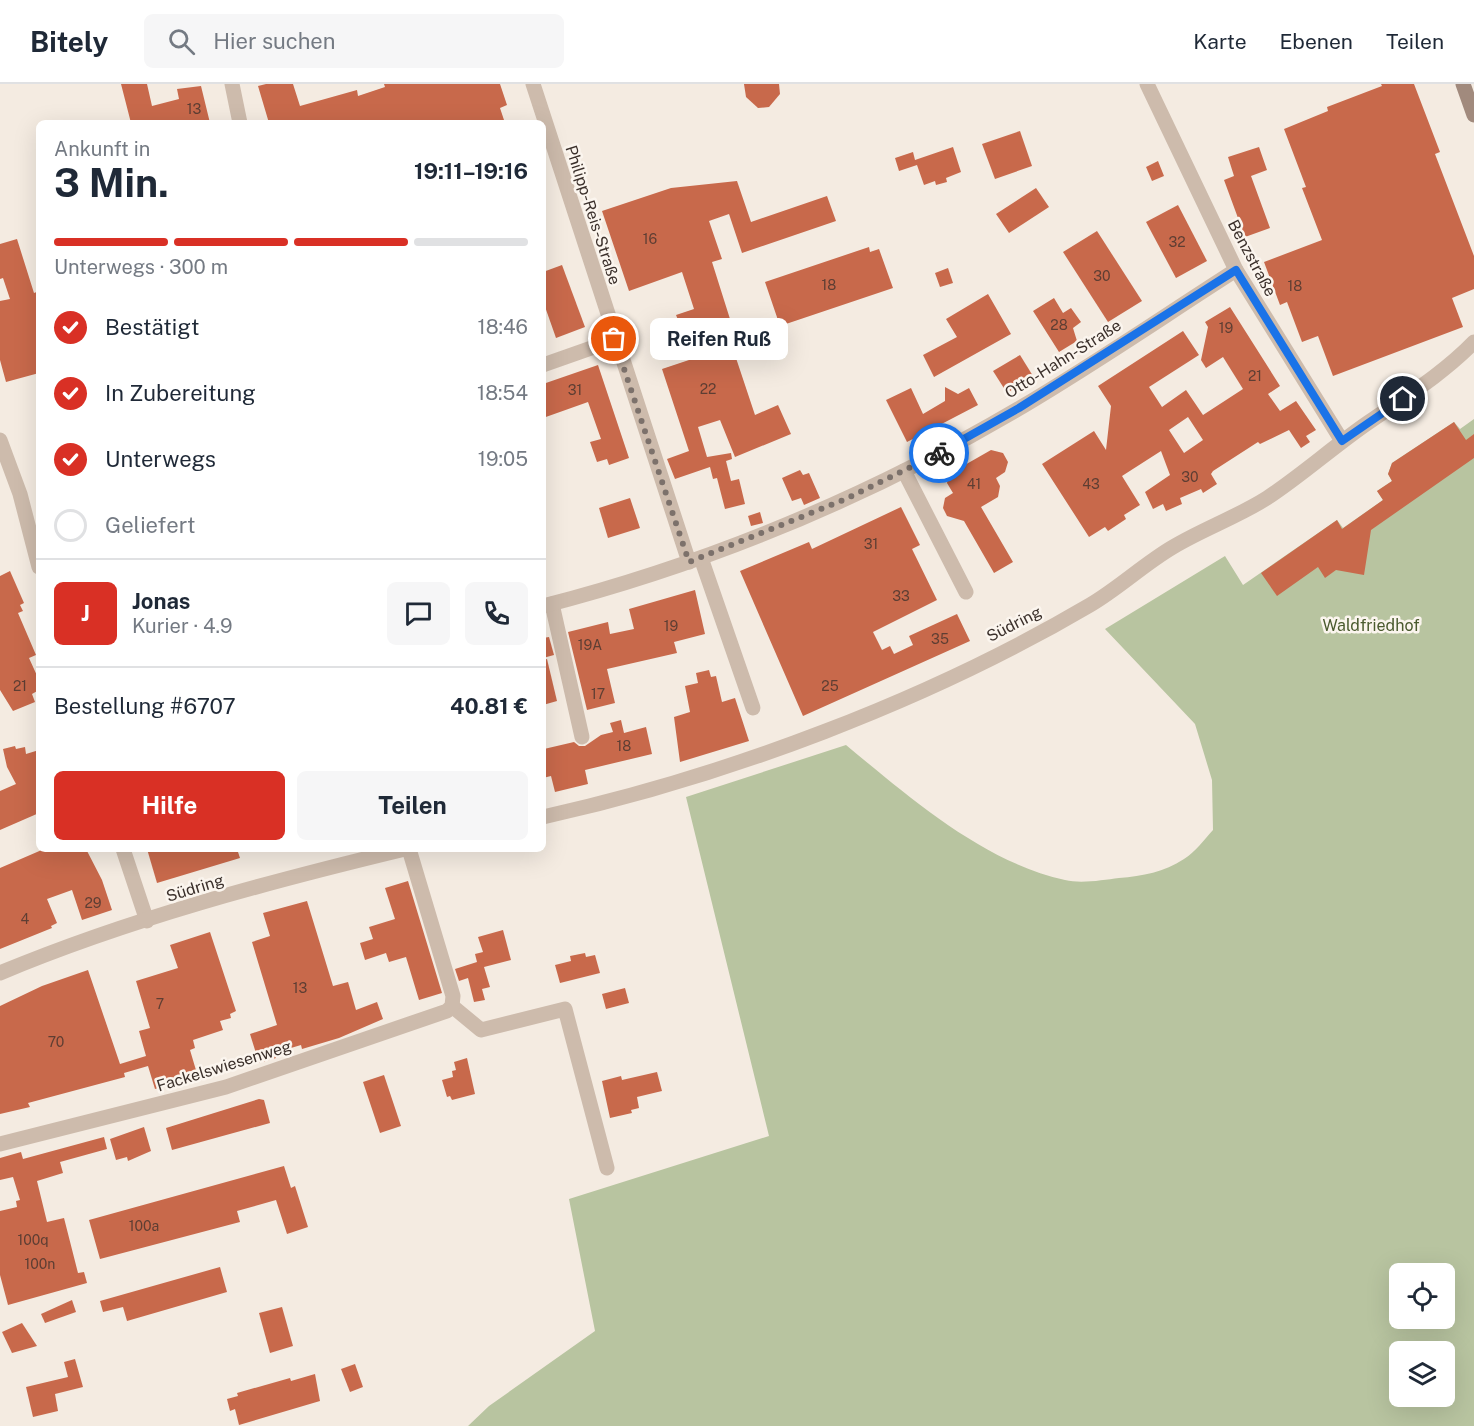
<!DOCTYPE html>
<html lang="de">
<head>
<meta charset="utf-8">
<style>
  :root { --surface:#fff; --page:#f6f6f7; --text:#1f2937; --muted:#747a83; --line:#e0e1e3; --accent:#d93025 }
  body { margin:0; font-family:"Public Sans",sans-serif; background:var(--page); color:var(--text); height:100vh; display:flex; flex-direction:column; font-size:22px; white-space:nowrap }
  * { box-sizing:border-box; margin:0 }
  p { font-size:20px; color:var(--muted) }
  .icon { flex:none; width:33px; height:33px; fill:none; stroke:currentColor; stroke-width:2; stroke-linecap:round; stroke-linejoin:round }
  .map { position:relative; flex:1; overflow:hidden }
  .drawer { position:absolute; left:36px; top:36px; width:510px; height:732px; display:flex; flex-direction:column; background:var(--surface); border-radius:9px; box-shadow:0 6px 24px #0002 }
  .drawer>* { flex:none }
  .fabs { position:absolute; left:1389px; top:1179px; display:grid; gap:12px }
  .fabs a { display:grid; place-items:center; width:66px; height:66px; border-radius:9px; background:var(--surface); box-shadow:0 6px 24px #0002; font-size:30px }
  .pin { position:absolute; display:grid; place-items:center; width:51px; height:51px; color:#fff; margin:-26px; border:3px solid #fff; border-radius:50%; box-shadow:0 2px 6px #0007 }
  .courier { position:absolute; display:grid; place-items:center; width:60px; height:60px; margin:-30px; border:4px solid #1a73e8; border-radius:50%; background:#fff; color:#222; box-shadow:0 2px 8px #0007 }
  .bubble { position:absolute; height:42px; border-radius:9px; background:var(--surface); box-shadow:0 6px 24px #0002; font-size:20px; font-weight:700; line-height:42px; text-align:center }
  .overview em { font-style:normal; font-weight:700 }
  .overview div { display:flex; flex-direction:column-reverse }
  .overview { display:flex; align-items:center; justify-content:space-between; height:102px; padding:0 18px }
  h1 { font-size:39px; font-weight:700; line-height:45px }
  .bar { display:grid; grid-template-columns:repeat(4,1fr); gap:9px 6px; align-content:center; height:72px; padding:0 18px }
  .bar i { height:8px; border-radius:4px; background:var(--line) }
  .bar .selected { background:var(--accent) }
  .bar p { grid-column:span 4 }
  .line { display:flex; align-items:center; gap:15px; padding:0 18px; border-top:2px solid var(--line) }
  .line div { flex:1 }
  .round { display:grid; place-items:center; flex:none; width:63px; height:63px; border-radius:9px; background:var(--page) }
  ol { padding:0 18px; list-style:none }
  li { display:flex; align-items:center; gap:18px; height:66px }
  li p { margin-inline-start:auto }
  li .icon { padding:6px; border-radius:50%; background:var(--accent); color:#fff; stroke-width:4 }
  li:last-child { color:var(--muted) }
  li i { width:33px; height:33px; border:3px solid var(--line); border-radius:50% }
  .action { display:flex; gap:12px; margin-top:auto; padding:12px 18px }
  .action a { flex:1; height:69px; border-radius:9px; background:var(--accent); color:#fff; font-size:24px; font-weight:700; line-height:69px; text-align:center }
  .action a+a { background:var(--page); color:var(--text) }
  header { display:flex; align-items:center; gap:36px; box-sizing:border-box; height:84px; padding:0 30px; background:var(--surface); border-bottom:2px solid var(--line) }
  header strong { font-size:28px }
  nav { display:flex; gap:33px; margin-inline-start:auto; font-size:21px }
  .search { width:420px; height:54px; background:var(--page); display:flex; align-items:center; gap:15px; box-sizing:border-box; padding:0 21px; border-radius:9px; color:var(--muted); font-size:22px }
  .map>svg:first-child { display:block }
  .green { fill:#b8c4a0; fill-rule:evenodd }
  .building { fill:#c8694b; fill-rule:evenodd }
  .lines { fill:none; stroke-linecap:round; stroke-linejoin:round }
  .minor { stroke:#cdbbac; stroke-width:15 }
  .secondary { stroke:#a18a7d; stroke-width:15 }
  .done { stroke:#7c716b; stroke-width:6; stroke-dasharray:0 10.8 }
  .route { stroke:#1a73e8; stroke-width:8 }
  .labels { text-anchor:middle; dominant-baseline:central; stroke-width:5; stroke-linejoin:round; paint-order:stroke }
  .number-label { font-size:14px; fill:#5e3e33 }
  .street-label { font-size:16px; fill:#3b302b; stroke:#fbf5ee }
  .park-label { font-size:16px; fill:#4a5a2e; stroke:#fbf5ee }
</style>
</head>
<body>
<header>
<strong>Bitely</strong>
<div class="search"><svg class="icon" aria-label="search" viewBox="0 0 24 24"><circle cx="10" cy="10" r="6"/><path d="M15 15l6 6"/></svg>Hier suchen</div>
<nav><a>Karte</a><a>Ebenen</a><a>Teilen</a></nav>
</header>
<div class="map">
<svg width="1474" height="1342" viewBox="0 0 1474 1342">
  <rect width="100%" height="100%" fill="#f4ebe1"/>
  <!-- green -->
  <path class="green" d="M1474,335V1342H468L489,1322L595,1247L569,1115L769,1052L686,713L846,661C909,713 983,778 1065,796C1081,800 1103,796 1119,794C1143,792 1164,788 1184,775C1195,768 1204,756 1213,746L1212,696L1195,640L1105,545L1225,472L1243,501L1337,436L1343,444L1383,416L1377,407L1392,397L1388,390L1392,379L1454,338L1460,345ZM1400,1190H1444V1234H1400ZM1400,1268H1444V1312H1400Z"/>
  <!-- building -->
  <g class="building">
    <path d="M121,0H147L152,22L179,15L177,5L201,2L210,39H131Z"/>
    <path d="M266,0H293L300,22L357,6L358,12L385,3L384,0H500L507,21L500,24L505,39H269L258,2Z"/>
    <path d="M744,0H779L780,10L769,23L758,24L746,13Z"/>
    <path d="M1381,0H1414L1440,68L1435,70L1474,172V205L1452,214L1463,243L1333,292L1318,252L1302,258L1287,218L1280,221L1264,178L1322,156L1302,104L1306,103L1284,45L1328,27L1327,23L1382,2Z"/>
    <path d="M1020,47L1032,82L995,95L982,60Z"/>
    <path d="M953,63L961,88L946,94L947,98L936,101L935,97L924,101L917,81L899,87L895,74L913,68L915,76Z"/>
    <path d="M1259,63L1267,86L1251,92L1270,144L1245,153L1224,96L1234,92L1228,73Z"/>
    <path d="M1158,77L1164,92L1152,97L1146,83Z"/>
    <path d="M737,97L751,138L827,112L836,137L742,169L729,130L709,137L722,175L712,178L736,254L730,256L755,331L778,321L791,350L735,373L720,336L698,343L707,373L731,369L732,375L726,377L731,397L739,395L745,420L725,425L717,394L713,395L710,383L675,395L667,375L689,367L662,285L689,276L675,237L678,236L676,231L694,225L682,188L629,207L602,127L671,104Z"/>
    <path d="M1036,104L1049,123L1009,149L996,130Z"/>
    <path d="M1178,121L1207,177L1176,194L1146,138Z"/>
    <path d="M1097,147L1142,217L1108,238L1063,168Z"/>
    <path d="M17,155L34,209L39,207V289L6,298L0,276V217L10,215L3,194L0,195V160Z"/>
    <path d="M869,163L870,168L879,165L893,204L780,242L765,198Z"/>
    <path d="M562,181L585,243L556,254L543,217V188Z"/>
    <path d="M948,184L953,199L940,203L935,189Z"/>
    <path d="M988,210L1011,250L934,293L923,271L957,253L946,235Z"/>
    <path d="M1054,214L1063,229L1071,224L1081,238L1073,244L1077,257L1059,268L1033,227Z"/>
    <path d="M1230,223L1280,302L1268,310L1280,327L1296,317L1316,346L1306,352L1310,358L1301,364L1289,346L1260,360L1258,358L1213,387L1211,390L1217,400L1203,409L1201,405L1180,414L1182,420L1166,427L1163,420L1153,425L1145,408L1170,391L1161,367L1122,392L1140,421L1124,431L1126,435L1108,447L1105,443L1089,453L1042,380L1094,347L1106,366L1111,322L1098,302L1183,247L1199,271L1149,303L1162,323L1186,306L1203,331L1243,305L1223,273L1206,284L1201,276L1208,243L1205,238ZM1188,333L1203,356L1184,369L1169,346Z"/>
    <path d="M1020,271L1033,292L1007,309L993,287Z"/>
    <path d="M598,281L629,374L609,381L607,375L597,378L590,358L601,355L588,318L543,334V300Z"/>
    <path d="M945,303L958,310L969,304L978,321L907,358L886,316L911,304L923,330L945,317Z"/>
    <path d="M1454,338L1466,356L1474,350V374L1371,446L1364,491L1336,486L1325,494L1318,483L1277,512L1261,489L1337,436L1342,445L1383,416L1377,407L1392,397L1388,390L1392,379Z"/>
    <path d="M991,366L1003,369L1008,378L1005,388L996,394L1000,402L998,413L981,423L1013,478L994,489L964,437L947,432L943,424L945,414L953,409L947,399L949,390Z"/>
    <path d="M800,386L803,391L809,389L820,414L804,421L801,414L792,417L782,394Z"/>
    <path d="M630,414L640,444L608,454L599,424Z"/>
    <path d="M901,423L920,461L912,465L937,516L873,548L882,566L890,562L894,570L913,561L909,552L957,530L970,557L803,632L740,487L809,458L812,465Z"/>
    <path d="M760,428L763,439L751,442L748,432Z"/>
    <path d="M10,487L24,519L20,521L23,527L18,529L36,571L29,574L39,596V606L32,610L35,618L13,627L0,606V492Z"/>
    <path d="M695,506L705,550L674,558L677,569L607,585L615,619L587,626L568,548L608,538L610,550L634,545L629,525Z"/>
    <path d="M549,553L554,571L543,574V554Z"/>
    <path d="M547,575L557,617L543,621V576Z"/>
    <path d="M709,586L711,593L716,592L722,618L735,614L749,657L680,678L674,633L690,628L685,602L698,599L696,589Z"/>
    <path d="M621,636L624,649L646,643L652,670L585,686L588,700L555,708L551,692L543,694L544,665L574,658L579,662H585L601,651L613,648L610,639Z"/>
    <path d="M15,662L16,665L25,663L26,670L39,666V729L0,746V707L16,700L7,683L3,665Z"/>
    <path d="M44,765H86L102,796L112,826L82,836L72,806L47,815L57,839L51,842L52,844L0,865V784Z"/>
    <path d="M147,765H237L240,774L157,799Z"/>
    <path d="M408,797L442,909L419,916L406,873L389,878L386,869L365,876L360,859L373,855L369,843L395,835L385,804Z"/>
    <path d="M307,817L333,902L348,898L356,926L377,918L383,935L339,954L302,965L301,961L274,969L276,974L259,979L250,950L277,941L252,858L270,852L263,829Z"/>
    <path d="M503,846L511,876L484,883L490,903L482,905L485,916L474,918L468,894L459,897L455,885L477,878L475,870L483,868L478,853Z"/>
    <path d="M210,848L236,927L230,930L231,934L220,937L223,946L193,956L195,964L190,966L198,993L155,1005L148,982L124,989L125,993L28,1019L30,1023L0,1030V922L42,902L88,886L120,980L146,972L139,947L150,944L136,897L178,884L170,861Z"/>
    <path d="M585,869L586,873L595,871L600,889L560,899L555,881L571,877L570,872Z"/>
    <path d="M625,904L629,919L606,925L602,910Z"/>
    <path d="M467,974L475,1010L452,1016L450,1012L447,1013L442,996L453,993L452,987L456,986L454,978Z"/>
    <path d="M657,988L662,1007L637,1013L639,1024L631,1026L632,1029L610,1034L602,997L621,992L622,996Z"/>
    <path d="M384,991L401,1042L380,1049L363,998Z"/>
    <path d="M259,1015L264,1016L270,1039L172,1066L166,1044Z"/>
    <path d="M144,1043L151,1067L128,1077L127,1073L116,1076L110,1055Z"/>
    <path d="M104,1053L107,1065L60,1078L63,1089L37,1097L47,1138L64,1134L78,1189L84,1188L87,1199L8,1221L0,1191V1127L17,1123L16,1117L20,1116L13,1093L0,1096V1074L21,1068L23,1075Z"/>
    <path d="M284,1082L291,1104L295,1102L308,1143L287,1150L276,1116L237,1127L240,1138L100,1175L89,1136Z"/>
    <path d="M220,1183L227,1208L127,1237L123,1223L103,1228L100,1217Z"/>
    <path d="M72,1216L76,1228L45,1239L41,1230Z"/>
    <path d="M282,1223L293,1262L270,1269L259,1229Z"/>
    <path d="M22,1239L37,1262L12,1269L2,1248Z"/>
    <path d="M75,1275L83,1303L55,1310L58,1327L33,1333L26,1303L68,1293L64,1278Z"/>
    <path d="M355,1280L363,1303L350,1308L341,1285Z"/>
    <path d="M315,1290L320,1317L239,1341L235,1325L230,1327L227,1315L238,1312L237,1309L290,1294L291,1297Z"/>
  </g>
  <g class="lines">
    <!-- minor -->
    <g class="minor">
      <path d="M232,0L240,39"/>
      <path d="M533,0L689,478"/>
      <path d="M1147,0L1236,186L1342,357"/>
      <path d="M543,281L614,256"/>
      <path d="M0,356L20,410L39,483"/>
      <path d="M904,387L966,508"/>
      <path d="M701,474L753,624"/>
      <path d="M552,520L582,653"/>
      <path d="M543,522C710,479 870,412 1018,325C1093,281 1164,232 1236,186"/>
      <path d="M543,733C727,692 927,617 1090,521C1119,504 1144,480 1173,463C1203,445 1237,433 1267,414C1302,391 1334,362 1369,338C1405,313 1443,290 1474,258"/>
      <path d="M123,765L147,837"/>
      <path d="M0,889C129,835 268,798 405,765"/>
      <path d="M452,922L481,946L565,925L607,1084"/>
      <path d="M0,1060L226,1003L447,927L452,922L453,912L409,765"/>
    </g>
    <!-- secondary -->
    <path class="secondary" d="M1463,0L1474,31"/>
  </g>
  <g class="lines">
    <!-- done -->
    <path class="done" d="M614,255L689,478L846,415L939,369"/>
    <!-- route -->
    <path class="route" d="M939,369L1019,324L1236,186L1342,357L1403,315"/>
  </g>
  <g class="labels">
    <!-- number labels -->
    <g class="number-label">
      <text x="194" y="25">13</text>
      <text x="650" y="155">16</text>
      <text x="1177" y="158">32</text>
      <text x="1102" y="192">30</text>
      <text x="829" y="201">18</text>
      <text x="1295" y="202">18</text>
      <text x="1059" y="241">28</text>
      <text x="1226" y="244">19</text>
      <text x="1255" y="292">21</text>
      <text x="708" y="305">22</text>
      <text x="575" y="306">31</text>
      <text x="1190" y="393">30</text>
      <text x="974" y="400">41</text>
      <text x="1091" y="400">43</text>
      <text x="871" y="460">31</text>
      <text x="901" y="512">33</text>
      <text x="671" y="542">19</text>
      <text x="940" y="555">35</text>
      <text x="590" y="561">19A</text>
      <text x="20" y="602">21</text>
      <text x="830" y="602">25</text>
      <text x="598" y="610">17</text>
      <text x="624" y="662">18</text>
      <text x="93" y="819">29</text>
      <text x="25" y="835">4</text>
      <text x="300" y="904">13</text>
      <text x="160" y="920">7</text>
      <text x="56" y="958">70</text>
      <text x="144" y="1142">100a</text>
      <text x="33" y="1156">100q</text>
      <text x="40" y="1180">100n</text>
    </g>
    <!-- street labels -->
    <g class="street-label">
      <text transform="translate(593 131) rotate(72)">Philipp-Reis-Straße</text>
      <text transform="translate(1252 174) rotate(62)">Benzstraße</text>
      <text transform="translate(1063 275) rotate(-32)">Otto-Hahn-Straße</text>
      <text transform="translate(1014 540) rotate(-27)">Südring</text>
      <text transform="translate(195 804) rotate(-17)">Südring</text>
      <text transform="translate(224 982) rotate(-17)">Fackelswiesenweg</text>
    </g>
    <!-- park labels -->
    <g class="park-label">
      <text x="1371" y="541">Waldfriedhof</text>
    </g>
  </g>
</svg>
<div class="fabs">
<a><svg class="icon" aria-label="locate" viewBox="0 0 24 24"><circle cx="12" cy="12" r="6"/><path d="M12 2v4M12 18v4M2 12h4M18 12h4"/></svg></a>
<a><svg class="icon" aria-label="layers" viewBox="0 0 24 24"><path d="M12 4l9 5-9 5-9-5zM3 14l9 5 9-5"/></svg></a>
</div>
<div class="pin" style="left:614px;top:255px;background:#ea580c"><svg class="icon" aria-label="bag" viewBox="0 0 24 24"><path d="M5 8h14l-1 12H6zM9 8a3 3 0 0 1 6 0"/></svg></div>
<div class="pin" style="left:1403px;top:315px;background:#1f2937"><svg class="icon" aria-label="home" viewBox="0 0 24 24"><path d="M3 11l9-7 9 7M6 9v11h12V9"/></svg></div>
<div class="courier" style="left:939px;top:369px"><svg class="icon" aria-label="bike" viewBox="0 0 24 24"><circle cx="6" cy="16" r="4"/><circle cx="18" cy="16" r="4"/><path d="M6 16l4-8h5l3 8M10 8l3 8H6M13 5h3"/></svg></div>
<div class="bubble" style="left:650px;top:234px;width:138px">Reifen Ruß</div>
<section class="drawer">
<div class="overview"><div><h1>3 Min.</h1><p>Ankunft in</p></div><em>19:11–19:16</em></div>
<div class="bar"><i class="selected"></i><i class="selected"></i><i class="selected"></i><i></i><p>Unterwegs · 300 m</p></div>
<ol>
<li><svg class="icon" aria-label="check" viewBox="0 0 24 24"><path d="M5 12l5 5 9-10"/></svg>Bestätigt<p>18:46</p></li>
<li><svg class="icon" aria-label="check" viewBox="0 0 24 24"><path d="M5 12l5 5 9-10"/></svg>In Zubereitung<p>18:54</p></li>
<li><svg class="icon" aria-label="check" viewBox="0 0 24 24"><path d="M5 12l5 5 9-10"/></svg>Unterwegs<p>19:05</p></li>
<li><i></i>Geliefert</li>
</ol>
<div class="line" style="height:108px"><b class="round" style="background:var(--accent);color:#fff">J</b><div><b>Jonas</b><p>Kurier · 4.9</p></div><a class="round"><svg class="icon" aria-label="chat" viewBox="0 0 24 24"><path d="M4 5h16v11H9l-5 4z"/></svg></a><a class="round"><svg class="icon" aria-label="phone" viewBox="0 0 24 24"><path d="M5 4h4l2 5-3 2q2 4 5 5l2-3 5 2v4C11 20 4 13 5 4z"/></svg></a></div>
<div class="line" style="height:78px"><div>Bestellung #6707</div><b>40.81 €</b></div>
<div class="action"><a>Hilfe</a><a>Teilen</a></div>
</section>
</div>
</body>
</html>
